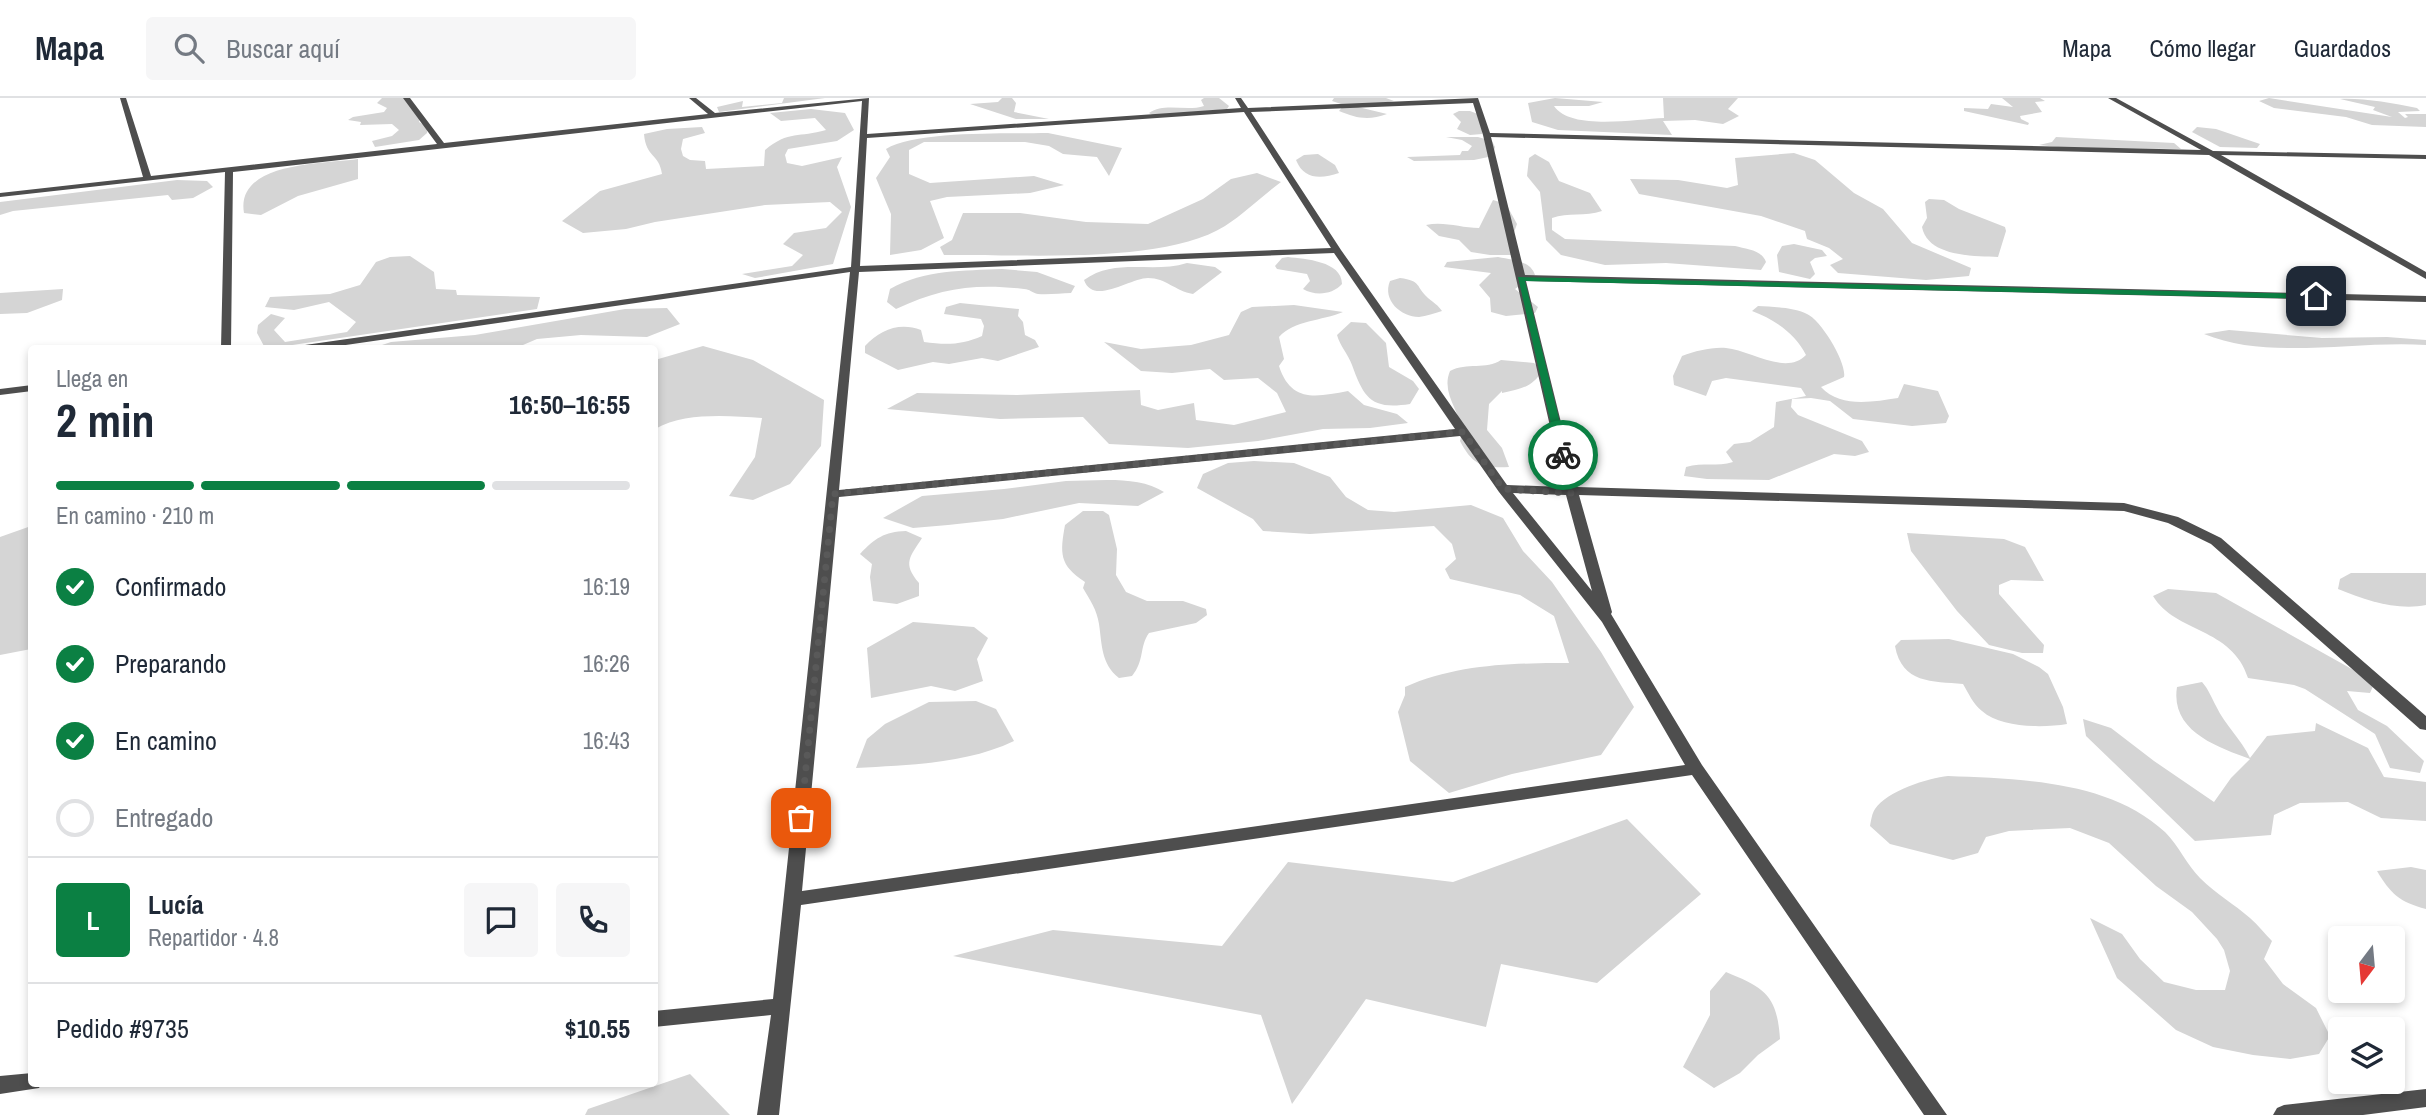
<!DOCTYPE html>
<html lang="es">
<head>
<meta charset="utf-8">
<style>
  :root { --surface:#fff; --page:#f6f6f7; --text:#1f2937; --muted:#747a83; --line:#e0e1e3; --accent:#0b8043 }
  body { margin:0; font-family:"Archivo Narrow",sans-serif; background:var(--page); color:var(--text); height:100vh; display:flex; flex-direction:column; font-size:26px; white-space:nowrap }
  * { box-sizing:border-box; margin:0 }
  p { font-size:23px; color:var(--muted) }
  .icon { flex:none; width:38px; height:38px; fill:none; stroke:currentColor; stroke-width:2; stroke-linecap:round; stroke-linejoin:round }
  .map { position:relative; flex:1; overflow:hidden }
  .details { position:absolute; left:28px; top:247px; width:630px; height:742px; display:flex; flex-direction:column; background:var(--surface); border-radius:7px; box-shadow:0 4px 10px #0003 }
  .details>* { flex:none }
  .needle { width:46px; rotate:196deg }
  .tools { position:absolute; left:2328px; top:828px; display:grid; gap:14px }
  .tools a { display:grid; place-items:center; width:77px; height:77px; border-radius:7px; background:var(--surface); box-shadow:0 4px 10px #0003; font-size:35px }
  .pin { position:absolute; display:grid; place-items:center; width:60px; height:60px; color:#fff; margin:-30px; border-radius:14px; box-shadow:0 4px 10px #0006 }
  .courier { position:absolute; display:grid; place-items:center; width:70px; height:70px; margin:-35px; border:5px solid #0b8043; border-radius:50%; background:#fff; color:#222; box-shadow:0 2px 9px #0007 }
  .headline em { font-style:normal; font-weight:800 }
  .headline div { display:flex; flex-direction:column-reverse }
  .headline { display:flex; align-items:center; justify-content:space-between; height:119px; padding:0 28px }
  h1 { font-size:46px; font-weight:800; line-height:52px }
  .bar { display:grid; grid-template-columns:repeat(4,1fr); gap:10px 7px; align-content:center; height:84px; padding:0 28px }
  .bar i { height:9px; border-radius:5px; background:var(--line) }
  .bar .on { background:var(--accent) }
  .bar p { grid-column:span 4 }
  .line { display:flex; align-items:center; gap:18px; padding:0 28px; border-top:2px solid var(--line) }
  .line div { flex:1 }
  .round { display:grid; place-items:center; flex:none; width:74px; height:74px; border-radius:7px; background:var(--page) }
  ol { padding:0 28px; list-style:none }
  li { display:flex; align-items:center; gap:21px; height:77px }
  li p { margin-inline-start:auto }
  li .icon { padding:7px; border-radius:50%; background:var(--accent); color:#fff; stroke-width:4 }
  li:last-child { color:var(--muted) }
  li i { width:38px; height:38px; border:4px solid var(--line); border-radius:50% }
  header { display:flex; align-items:center; gap:42px; box-sizing:border-box; height:98px; padding:0 35px; background:var(--surface); border-bottom:2px solid var(--line) }
  header strong { font-size:33px }
  nav { display:flex; gap:38px; margin-inline-start:auto; font-size:24px }
  .search { width:490px; height:63px; background:var(--page); display:flex; align-items:center; gap:18px; box-sizing:border-box; padding:0 24px; border-radius:7px; color:var(--muted); font-size:26px }
  .map>svg:first-child { display:block }
  .green { fill:#d5d5d5 }
  .lines { fill:none; stroke-linecap:round; stroke-linejoin:round }
  .minor { fill:#4e4e4e; fill-rule:evenodd }
  .route { fill:#0b8043 }
  .done { stroke:#595959; stroke-width:7; stroke-dasharray:0 12.6 }
</style>
</head>
<body>
<header>
<strong>Mapa</strong>
<div class="search"><svg class="icon" aria-label="search" viewBox="0 0 24 24"><circle cx="10" cy="10" r="6"/><path d="M15 15l6 6"/></svg>Buscar aquí</div>
<nav><a>Mapa</a><a>Cómo llegar</a><a>Guardados</a></nav>
</header>
<div class="map">
<svg width="2426" height="1017" viewBox="0 0 2426 1017">
  <rect width="100%" height="100%" fill="#fff"/>
  <!-- green -->
  <g class="green">
    <path d="M382,0H404L421,17L419,24L428,29L427,35L419,42L375,49L372,43L392,38L399,32L392,26L360,27L361,24L348,22L353,19L384,14L387,10L377,5Z"/>
    <path d="M784,0H825L719,14L717,9L743,3L742,9L782,5Z"/>
    <path d="M1002,0H1012L1016,5L1014,14L1049,21H1016L970,6L998,4Z"/>
    <path d="M1204,0H1219L1229,8L1227,11L1154,18L1149,15C1165,4 1186,14 1204,8L1201,2Z"/>
    <path d="M1334,0H1386L1394,3L1358,9L1387,16C1368,23 1356,20 1339,13L1344,7L1332,3Z"/>
    <path d="M1555,0L1603,4L1589,8H1554C1571,33 1636,21 1664,20L1663,0H1738L1728,11L1739,18L1723,26L1695,22L1663,23L1672,37L1558,32L1532,24L1528,5Z"/>
    <path d="M2002,0H2040L2045,3L2035,4L2042,14L2020,18L2021,21L2029,25L2028,27L1964,13V10L1988,11L1991,6L2013,9Z"/>
    <path d="M2269,0L2392,19L2373,12L2375,9L2340,1C2364,0 2391,5 2417,10L2420,13L2398,14L2405,20L2408,19L2405,16H2426V29L2372,27L2346,19L2274,10L2259,3Z"/>
    <path d="M811,11L845,15L854,32L837,43L788,51L785,57L787,65L802,68L842,59L837,69L851,109L833,166L755,180L742,176L792,168L803,157L783,146L794,135L826,130L842,114L830,104L765,107L655,124L626,131L583,135L562,123L600,93L662,76C659,55 646,60 644,36L667,31L702,29L705,35L683,41L681,51L683,58L690,62L705,63L706,71L764,68L765,52C789,32 799,40 826,32L815,20L781,23L770,15Z"/>
    <path d="M1459,13H1470L1483,18L1482,36L1470,37L1457,31L1461,24L1453,16Z"/>
    <path d="M2197,29L2216,31L2260,46L2257,50L2220,49L2192,34Z"/>
    <path d="M1048,35L1122,50L1109,78L1097,59L1063,56L1049,48L1025,44H924L909,52V76L930,85L1034,78L1064,87L1030,95L947,99L930,103L944,140L921,152L890,157L891,116L876,80L890,59L886,51C917,32 1009,36 1048,35Z"/>
    <path d="M1446,39H1478L1492,43L1495,49L1493,58L1474,62L1414,63L1407,59L1460,57L1462,53H1468L1472,48L1462,42Z"/>
    <path d="M2056,39L2174,45L2181,51L2068,50L2039,47L2052,44Z"/>
    <path d="M1794,55L1815,62L1854,95L1883,111L1912,145L1971,170L1969,178L1926,182L1838,175L1830,167L1843,161L1829,150L1807,141L1805,133L1761,118L1639,96L1630,81L1678,82L1727,90L1738,87L1735,60Z"/>
    <path d="M1318,56L1335,67L1339,75C1321,81 1304,82 1296,62L1304,57Z"/>
    <path d="M1535,56L1549,64L1559,83L1590,95L1602,113C1585,119 1568,114 1552,120V132L1565,141L1735,148C1746,151 1762,152 1766,164L1761,172L1666,165L1605,167L1561,157L1546,142L1540,94L1527,78L1529,60Z"/>
    <path d="M358,61V81L298,98L261,117L244,115C235,63 326,66 358,61Z"/>
    <path d="M1257,75L1281,84C1262,98 1245,115 1225,128C1163,167 1019,156 944,157L940,149L952,142L963,115H1020L1086,124L1148,126L1203,101L1231,81Z"/>
    <path d="M177,82L207,83L213,89L193,100L172,102L168,97L13,113L0,117V104Z"/>
    <path d="M1929,101L1944,102L1959,111L2005,129L2006,133L1998,159C1974,158 1928,159 1922,129L1927,120L1925,104Z"/>
    <path d="M1493,102L1506,106L1517,126L1511,143L1513,157H1490L1471,154L1459,142L1439,138L1426,127C1444,123 1461,130 1479,130Z"/>
    <path d="M1794,146L1822,152L1827,158L1815,160L1810,164L1815,176L1810,181L1779,174L1777,157L1782,148Z"/>
    <path d="M410,158L434,174L436,191L456,192L457,197L540,199L537,211L272,250H265L257,235L258,227L271,216L285,220L274,232L285,244L347,234L356,224L329,204L294,212L265,209L270,199L330,196L360,187L376,164L390,159Z"/>
    <path d="M1288,159C1305,161 1342,163 1342,186C1332,197 1315,198 1303,191L1310,183L1307,176L1277,171L1275,168L1282,160Z"/>
    <path d="M1498,159C1512,162 1530,162 1535,177L1515,191L1538,209L1535,215L1506,218L1491,214L1490,200L1479,187L1491,175L1444,169L1447,164Z"/>
    <path d="M1187,165L1215,169L1222,174L1193,196C1175,193 1166,180 1148,180C1130,180 1093,208 1084,182C1116,159 1152,176 1187,165Z"/>
    <path d="M1002,171L1037,174L1075,188L1071,195C1061,195 1049,197 1038,196C1032,195 1030,191 1024,191C975,185 940,190 896,211L887,204L890,191C925,171 963,173 1002,171Z"/>
    <path d="M1400,180C1422,183 1415,188 1428,200C1434,205 1438,207 1442,213C1435,215 1426,218 1419,219C1401,219 1382,202 1390,183Z"/>
    <path d="M63,191L62,202L27,215L0,216V195Z"/>
    <path d="M960,205L1019,211L1018,218L1023,224L1025,237L1035,242L1039,249L998,263L982,260L949,266L933,264L898,272L865,255V248C880,232 899,224 921,232L924,244C946,247 962,247 982,238L984,228L981,221L944,216L946,209Z"/>
    <path d="M1294,207L1343,214C1322,223 1294,222 1279,239L1284,261L1279,268C1291,305 1316,299 1348,293L1364,307L1397,316L1408,325L1370,330L1323,331L1258,343L1188,350L1109,346L1083,319L1000,321L887,311L917,295L1017,297L1140,292L1141,307L1158,312L1194,305L1196,322L1234,327L1286,314L1277,295L1258,280L1224,282L1210,271L1172,275L1141,273L1104,244L1141,251L1191,247L1229,237L1241,214L1252,209Z"/>
    <path d="M1758,208C1773,209 1793,209 1807,216C1821,222 1847,265 1844,279L1821,289C1840,310 1872,304 1898,300L1904,286L1938,293L1949,318L1946,325L1912,328L1853,321L1830,303L1811,300L1792,301L1791,309L1798,317L1862,343L1869,354L1855,358L1834,356L1769,382L1707,381L1684,378L1686,369C1703,364 1717,369 1733,364L1726,354L1734,346L1750,344L1774,329L1776,304L1806,298L1801,290L1726,280L1712,283L1706,298L1674,287L1673,278L1682,258C1696,253 1711,249 1726,250C1750,252 1786,278 1806,257C1796,236 1774,221 1752,213Z"/>
    <path d="M667,210L680,226L647,239L581,237L537,241L516,250H373L391,244L475,237L625,211Z"/>
    <path d="M1351,224L1366,225L1386,245L1389,269L1413,283L1419,291L1410,306C1371,312 1364,300 1352,267C1348,256 1340,248 1337,237Z"/>
    <path d="M2229,232L2322,240L2387,239L2426,242V247C2356,242 2269,263 2204,236Z"/>
    <path d="M703,248L753,262L824,302L821,348L790,386L753,402L729,398L755,359L762,320C728,318 685,314 655,331V262Z"/>
    <path d="M1501,262L1534,265L1542,272C1534,289 1520,291 1502,295V293L1489,306L1487,332L1502,350L1509,369C1483,370 1473,368 1460,343C1468,319 1439,299 1450,273C1467,264 1486,272 1501,262Z"/>
    <path d="M1254,363L1294,365L1330,379L1346,399L1368,412L1394,414L1471,407L1503,420L1523,453L1552,484L1601,554L1634,609L1601,657L1512,676L1449,695L1410,663L1398,614L1405,597V589C1457,566 1514,565 1569,565L1554,518L1520,497L1450,481L1445,471L1456,461L1452,446L1434,428L1310,436L1263,433L1253,421L1197,390L1203,376L1228,365Z"/>
    <path d="M1066,383C1096,383 1138,377 1164,394L1138,408L1079,405L1003,421L948,427L913,430L883,420L922,398L1004,391Z"/>
    <path d="M1083,413H1103L1109,417L1117,451L1116,477L1126,494L1147,503H1183L1206,511L1207,517L1196,525L1149,535C1139,549 1145,562 1132,578L1119,580C1101,566 1102,546 1099,526C1097,512 1090,502 1083,490L1085,484C1059,467 1060,455 1065,427Z"/>
    <path d="M31,428V551L0,557V439Z"/>
    <path d="M906,433L922,440C910,459 902,465 919,485V498L897,506L873,503L870,479L872,466L860,456C875,440 884,434 906,433Z"/>
    <path d="M1907,435L2004,441L2025,449L2044,483L2011,482L1999,487V496L2044,547L2043,555H2022L1989,547L1957,513L1911,453Z"/>
    <path d="M2351,475H2426V507C2397,513 2365,502 2338,491L2340,481Z"/>
    <path d="M2168,491L2216,495L2375,584L2370,595L2347,593L2358,612L2387,628L2424,663L2420,675L2390,670L2375,636L2305,591L2294,587L2248,580C2232,529 2175,535 2153,498Z"/>
    <path d="M913,524L974,529L988,540L977,561L983,583L955,593L931,588L871,600L867,550Z"/>
    <path d="M1949,541L2013,556L2039,569L2048,576L2063,609L2067,626C2043,630 2001,630 1982,613C1973,606 1969,596 1963,586C1932,583 1902,586 1895,548L1901,542Z"/>
    <path d="M2202,584C2209,592 2211,599 2216,608C2225,627 2241,641 2250,660L2267,638L2315,633L2316,625L2368,650L2384,679L2426,684V723L2381,720L2348,704L2300,705L2274,717L2271,737L2195,743L2086,638L2083,621L2111,630L2154,663L2214,704L2231,680L2250,661C2217,649 2170,633 2177,589Z"/>
    <path d="M976,603L996,611L1014,643C966,666 908,667 856,670L867,641L885,626L929,604Z"/>
    <path d="M1948,678C2020,681 2109,682 2165,734C2179,748 2187,767 2200,780C2216,796 2234,806 2250,820C2258,827 2265,836 2272,843L2264,861L2283,886L2316,910L2330,938L2319,956L2290,961L2253,957L2213,949L2176,932L2117,880L2090,820L2122,836L2140,861L2164,884L2196,892H2225L2230,873L2224,852L2217,841L2192,814L2156,788L2109,745L2070,730L2009,733L1986,739L1978,755L1953,762L1890,746L1870,728C1871,723 1872,715 1875,711C1887,693 1928,680 1948,678Z"/>
    <path d="M1627,721L1701,796L1597,885L1501,866L1486,929L1366,901L1292,1006L1261,917L953,858L1053,832L1222,848L1288,764L1453,784Z"/>
    <path d="M2411,769L2426,772V811C2399,804 2391,796 2377,773Z"/>
    <path d="M1726,874C1765,890 1777,897 1780,941L1758,957L1740,975L1714,990L1683,969L1710,917V893Z"/>
    <path d="M690,976L730,1017H585L588,1011Z"/>
  </g>
  <g class="lines">
    <!-- minor -->
    <g class="minor">
      <path d="M120,0H126L151,78L437,46L403,0H410L444,45L708,16L689,0H696L715,15L869,0L867,36L1241,10L1235,0H1241L1248,10L1478,0L1490,35L2201,52L2108,0H2116L2213,53L2426,57V61L2221,57L2426,174V181L2209,57L1491,39L1525,177L2426,198V204L1526,183L1577,389L2124,405L2178,419L2221,440L2426,618V632L2420,631L2211,446L2168,425L2124,413L1579,397L1612,514L1611,516L1702,667L1947,1017H1924L1692,677L801,807L779,1017H757L771,917L654,929V913L773,901L850,174L325,250H300L305,247L851,169L862,3L233,74L231,250H221L225,74L0,99V95L143,79ZM1473,5L1483,37L1564,389L1507,387L1341,152L1251,14ZM1244,14L1331,150L860,168L867,40ZM1334,155L1455,331L839,392L859,174ZM1460,338L1499,394L1602,524L1685,667L802,793L839,399ZM1513,395L1566,397L1592,493Z"/>
      <path d="M32,287V293L0,297V291Z"/>
      <path d="M32,975V985H42L39,990L0,996V978Z"/>
      <path d="M2426,991V1009L2363,1017H2273L2277,1010L2284,1007Z"/>
    </g>
  </g>
  <!-- route -->
  <path class="route" d="M1518,179L2316,196L2320,198L2316,201L1525,183L1568,357L1563,360L1558,357Z"/>
  <g class="lines">
    <!-- done -->
    <path class="done" d="M801,720L833,396L1463,334L1503,391L1572,395L1563,357"/>
  </g>
</svg>
<div class="tools">
<a><svg class="needle" viewBox="-14 -14 28 28"><path d="M0-13l5 13h-10z" fill="#e53935"/><path d="M0 13l5-13h-10z" fill="#747a83"/></svg></a>
<a><svg class="icon" aria-label="layers" viewBox="0 0 24 24"><path d="M12 4l9 5-9 5-9-5zM3 14l9 5 9-5"/></svg></a>
</div>
<div class="pin" style="left:801px;top:720px;background:#ea580c"><svg class="icon" aria-label="bag" viewBox="0 0 24 24"><path d="M5 8h14l-1 12H6zM9 8a3 3 0 0 1 6 0"/></svg></div>
<div class="pin" style="left:2316px;top:198px;background:#1f2937"><svg class="icon" aria-label="home" viewBox="0 0 24 24"><path d="M3 11l9-7 9 7M6 9v11h12V9"/></svg></div>
<div class="courier" style="left:1563px;top:357px"><svg class="icon" aria-label="bike" viewBox="0 0 24 24"><circle cx="6" cy="16" r="4"/><circle cx="18" cy="16" r="4"/><path d="M6 16l4-8h5l3 8M10 8l3 8H6M13 5h3"/></svg></div>
<section class="details">
<div class="headline"><div><h1>2 min</h1><p>Llega en</p></div><em>16:50–16:55</em></div>
<div class="bar"><i class="on"></i><i class="on"></i><i class="on"></i><i></i><p>En camino · 210 m</p></div>
<ol>
<li><svg class="icon" aria-label="check" viewBox="0 0 24 24"><path d="M5 12l5 5 9-10"/></svg>Confirmado<p>16:19</p></li>
<li><svg class="icon" aria-label="check" viewBox="0 0 24 24"><path d="M5 12l5 5 9-10"/></svg>Preparando<p>16:26</p></li>
<li><svg class="icon" aria-label="check" viewBox="0 0 24 24"><path d="M5 12l5 5 9-10"/></svg>En camino<p>16:43</p></li>
<li><i></i>Entregado</li>
</ol>
<div class="line" style="height:126px"><b class="round" style="background:var(--accent);color:#fff">L</b><div><b>Lucía</b><p>Repartidor · 4.8</p></div><a class="round"><svg class="icon" aria-label="chat" viewBox="0 0 24 24"><path d="M4 5h16v11H9l-5 4z"/></svg></a><a class="round"><svg class="icon" aria-label="phone" viewBox="0 0 24 24"><path d="M5 4h4l2 5-3 2q2 4 5 5l2-3 5 2v4C11 20 4 13 5 4z"/></svg></a></div>
<div class="line" style="height:91px"><div>Pedido #9735</div><b>$10.55</b></div>
</section>
</div>
</body>
</html>
